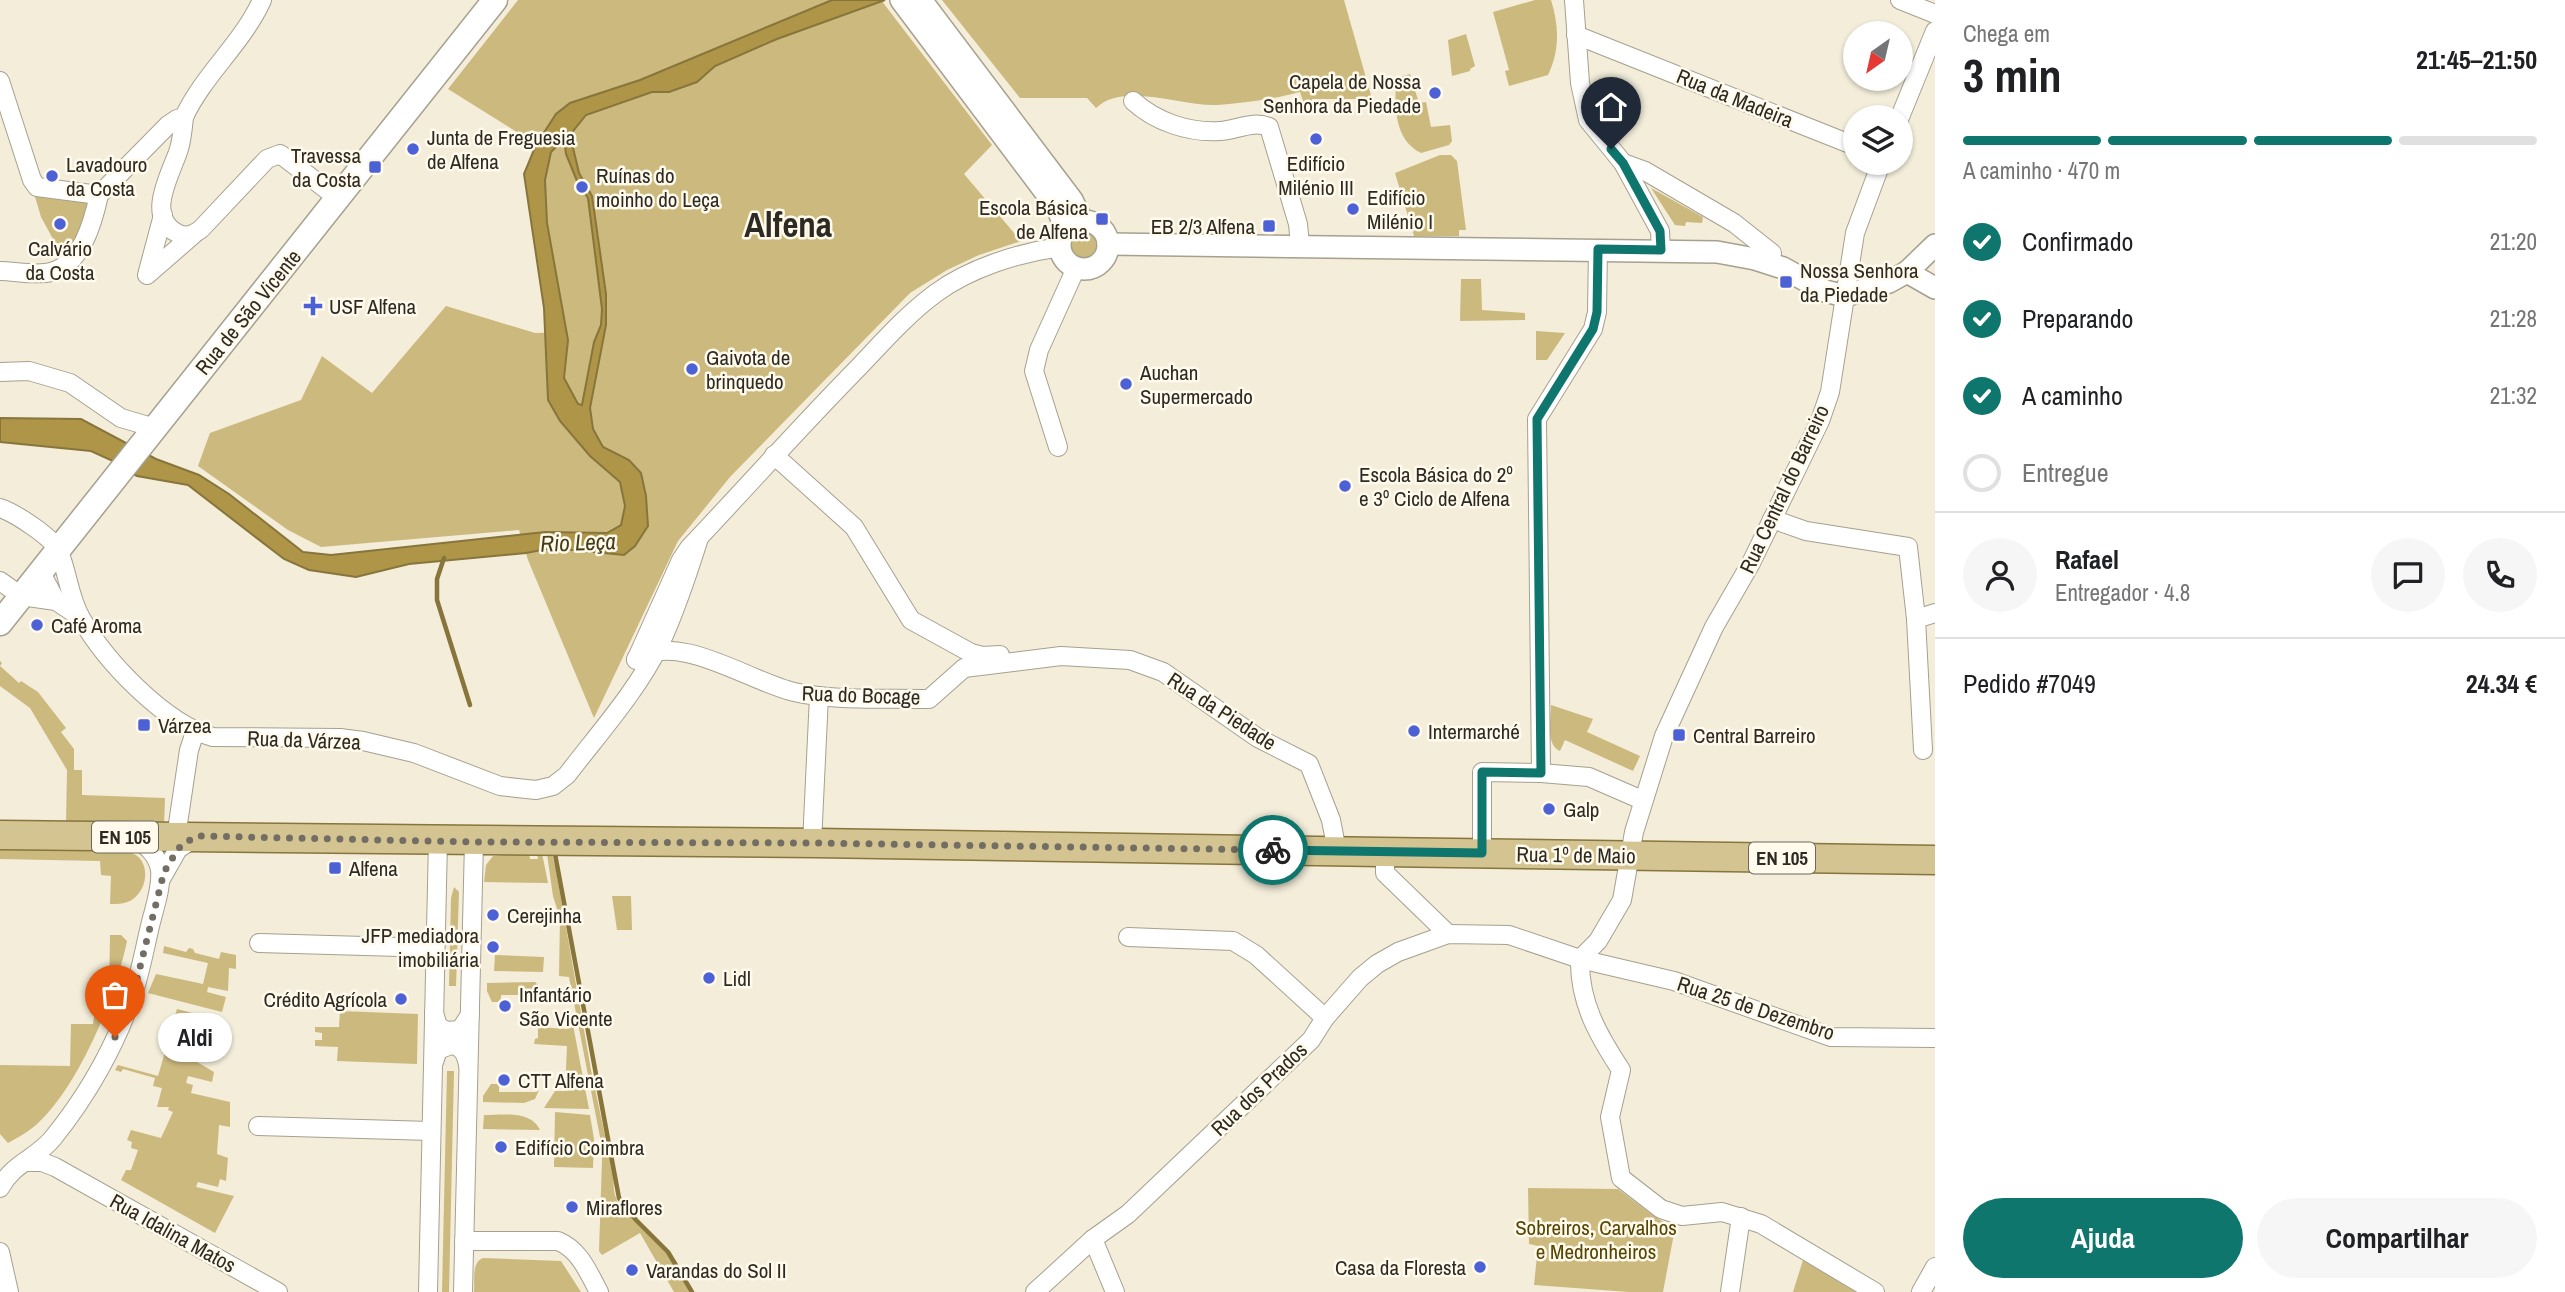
<!DOCTYPE html>
<html lang="pt">
<head>
<meta charset="utf-8">
<style>
  :root { --surface:#fff; --page:#f6f6f6; --text:#202124; --muted:#757577; --line:#e0e0e0; --accent:#0f766e }
  body { margin:0; font-family:"Archivo Narrow",sans-serif; background:var(--page); color:var(--text); height:100vh; display:flex; flex-direction:column; font-size:26px; white-space:nowrap }
  * { box-sizing:border-box; margin:0 }
  p { font-size:23px; color:var(--muted) }
  .icon { flex:none; width:38px; height:38px; fill:none; stroke:currentColor; stroke-width:2; stroke-linecap:round; stroke-linejoin:round }
  .map { position:relative; flex:1; overflow:hidden }
  .panel { display:flex; flex-direction:column; background:var(--surface); width:630px }
  .panel>* { flex:none }
  .needle { width:46px; rotate:214deg }
  .controls { position:absolute; left:1843px; top:21px; display:grid; gap:14px }
  .controls a { display:grid; place-items:center; width:70px; height:70px; border-radius:50%; background:var(--surface); box-shadow:0 2px 5px #0004; font-size:35px }
  .pin { position:absolute; display:grid; place-items:center; width:60px; height:60px; color:#fff; margin:-72px -30px; border-radius:50% 50% 50% 0; rotate:-45deg; box-shadow:0 0 7px #0007 }
  .pin .icon { rotate:45deg }
  .courier { position:absolute; display:grid; place-items:center; width:70px; height:70px; margin:-35px; border:5px solid #0f766e; border-radius:50%; background:#fff; color:#222; box-shadow:0 2px 9px #0007 }
  .bubble { position:absolute; height:49px; border-radius:24px; background:var(--surface); box-shadow:0 2px 5px #0004; font-size:23px; font-weight:700; line-height:49px; text-align:center }
  .summary em { font-style:normal; font-weight:700 }
  .summary div { display:flex; flex-direction:column-reverse }
  .summary { display:flex; align-items:center; justify-content:space-between; height:119px; padding:0 28px }
  h1 { font-size:46px; font-weight:700; line-height:52px }
  .bar { display:grid; grid-template-columns:repeat(4,1fr); gap:10px 7px; align-content:center; height:84px; padding:0 28px }
  .bar i { height:9px; border-radius:5px; background:var(--line) }
  .bar .selected { background:var(--accent) }
  .bar p { grid-column:span 4 }
  .line { display:flex; align-items:center; gap:18px; padding:0 28px; border-top:2px solid var(--line) }
  .line div { flex:1 }
  .round { display:grid; place-items:center; flex:none; width:74px; height:74px; border-radius:37px; background:var(--page) }
  ol { padding:0 28px; list-style:none }
  li { display:flex; align-items:center; gap:21px; height:77px }
  li p { margin-inline-start:auto }
  li .icon { padding:7px; border-radius:50%; background:var(--accent); color:#fff; stroke-width:4 }
  li:last-child { color:var(--muted) }
  li i { width:38px; height:38px; border:4px solid var(--line); border-radius:50% }
  .button { display:flex; gap:14px; margin-top:auto; padding:14px 28px }
  .button a { flex:1; height:80px; border-radius:42px; background:var(--accent); color:#fff; font-size:28px; font-weight:700; line-height:80px; text-align:center }
  .button a+a { background:var(--page); color:var(--text) }
  main { display:flex; flex:1; min-height:0 }
  .map>svg:first-child { display:block }
  .green { fill:#ccb97e }
  .water { fill:#ae9547; stroke:#87753c; stroke-width:2; fill-rule:evenodd }
  .lines { fill:none; stroke-linecap:round; stroke-linejoin:round }
  .stream { stroke:#87753c; stroke-width:4.5 }
  .minor-casing { stroke:#a6a08f; stroke-width:20 }
  .tertiary-casing { stroke:#a6a08f; stroke-width:24 }
  .secondary-casing { stroke:#a6a08f; stroke-width:27 }
  .primary-casing { stroke:#86753c; stroke-width:31 }
  .minor { stroke:#fff; stroke-width:18 }
  .tertiary { stroke:#fff; stroke-width:21 }
  .secondary { stroke:#fff; stroke-width:24 }
  .primary { stroke:#d4c492; stroke-width:28 }
  .done { stroke:#726e63; stroke-width:7; stroke-dasharray:0 12.6 }
  .route { stroke:#0f766e; stroke-width:9 }
  .poi-dot { fill:#4d61d6; stroke:#fffaeb; stroke-width:2.5 }
  .labels { text-anchor:middle; dominant-baseline:central; stroke-width:5; stroke-linejoin:round; paint-order:stroke }
  .shield { fill:#fffaeb; stroke:#6b685f; stroke-width:2 }
  .shield-label { font-size:19px; font-weight:bold; fill:#2c2a23 }
  .poi-label { font-size:21px; fill:#2c2a23; stroke:#fffaeb; text-anchor:start }
  .street-label { font-size:21px; fill:#2c2a23; stroke:#fffaeb }
  .park-label { font-size:21px; fill:#564403; stroke:#fffaeb }
  .water-label { font-size:23px; font-style:italic; fill:#453b18; stroke:#fffaeb }
  .town-label { font-size:35px; font-weight:bold; fill:#2c2a23; stroke:#fffaeb }
</style>
</head>
<body>
<main>
<div class="map">
<svg width="1935" height="1292" viewBox="0 0 1935 1292">
  <rect width="100%" height="100%" fill="#f3edda"/>
  <!-- green -->
  <g class="green">
    <path d="M518,0H881L992,145L964,174L1021,241L979,255L947,270L910,293L730,477L678,541L594,718L528,560L519,530L321,547L288,530L198,466L210,433L301,400L322,356L372,393L446,306L535,333L566,332L547,223L545,180L531,141L448,89Z"/>
    <path d="M942,0H1344L1372,99H1312L1313,105L1305,107L1300,92C1274,99 1245,103 1218,105C1184,107 1123,81 1096,108L1087,98H1020Z"/>
    <path d="M1535,0H1551C1559,26 1560,50 1548,75L1509,86L1505,71L1509,70L1493,12Z"/>
    <path d="M1466,34L1475,66L1470,69V71L1452,76L1448,40Z"/>
    <path d="M1410,74L1419,103L1426,102L1431,127L1450,125L1452,141L1449,145L1421,153C1393,139 1395,105 1396,78Z"/>
    <path d="M1440,155H1451L1457,161L1466,230H1459V236H1414L1395,173Z"/>
    <path d="M1651,188L1703,217L1702,223L1686,222L1685,226L1675,225Z"/>
    <path d="M34,193L92,203L74,247L65,261L41,217Z"/>
    <circle cx="1083" cy="246" r="15"/>
    <path d="M1461,279H1481L1482,310L1525,313V320L1460,321Z"/>
    <path d="M1536,331L1565,333L1547,360H1536Z"/>
    <path d="M0,661L2,663L0,666L19,683L21,681L38,692L66,728L61,732L74,749V770H82V795L165,798L164,826L66,823L67,770L30,708L0,686Z"/>
    <path d="M1551,705L1593,719L1587,732L1640,756L1633,771L1565,740L1560,751C1545,744 1551,719 1551,705Z"/>
    <path d="M0,849L129,852C151,858 149,888 133,899C126,904 118,904 110,904L111,876L101,875L100,861L0,859Z"/>
    <path d="M529,853L530,859H538L537,853H542L548,883L484,882L486,865L493,856Z"/>
    <path d="M547,854H552L556,870L591,1070L614,1178C610,1211 636,1216 655,1237C669,1252 680,1273 690,1292H674L640,1233L602,1255L599,1251L602,1161L600,1137L569,977L559,976L560,918L553,896Z"/>
    <path d="M454,887L459,892L456,986H449L451,898Z"/>
    <path d="M612,896H631L632,930H617Z"/>
    <path d="M110,935H121L127,941C115,998 79,1086 36,1125C28,1132 17,1138 8,1143L0,1134V1065L70,1066L71,1024H93L98,992L109,993Z"/>
    <path d="M164,946L186,952L189,948L193,949L195,953L219,959L221,952L236,955V969L229,968L228,991L208,987L207,992L226,997L222,1012L148,993L156,974L203,984L208,963L163,953Z"/>
    <path d="M495,955L544,957L543,972L494,971Z"/>
    <path d="M535,982L541,988L544,999H539V995H501V1002H492L487,991V983Z"/>
    <path d="M177,1009L227,1022L226,1053L173,1040L176,1026L172,1025Z"/>
    <path d="M340,1011L418,1014L417,1064L337,1061L338,1047L315,1046V1040H322V1033L315,1032V1027H339Z"/>
    <path d="M567,1025H573L589,1109L544,1108L555,1091H565L567,1046L534,1044L535,1039L538,1038V1027L567,1029Z"/>
    <path d="M165,1052L192,1059L214,1072L212,1082L188,1076L186,1083L193,1085L191,1093L230,1102V1127L219,1125L217,1154L228,1158L226,1181L220,1179L218,1187L198,1182L196,1187L234,1196L215,1233L121,1180L126,1170H131L138,1150L131,1148L132,1142L127,1140L131,1130L161,1138L173,1112L168,1110L169,1107H157L162,1088L153,1086L155,1078L123,1069L121,1072L115,1070L118,1065L158,1076Z"/>
    <path d="M447,1071H454L449,1292H442Z"/>
    <path d="M491,1084H499V1092H536L539,1090L535,1099L524,1103L483,1102V1096Z"/>
    <path d="M555,1112L590,1115L594,1139L593,1168L554,1167Z"/>
    <path d="M484,1115C503,1115 531,1110 540,1130L483,1129Z"/>
    <path d="M1528,1188L1618,1189L1655,1217L1675,1228L1663,1292H1629L1534,1285L1538,1246L1529,1244Z"/>
    <path d="M483,1258L561,1261L581,1292H474C475,1280 471,1263 483,1258Z"/>
    <path d="M1803,1260L1856,1292H1793Z"/>
  </g>
  <!-- water -->
  <path class="water" d="M832,0H885L777,39L715,66L697,82L669,92H652L586,115L570,135L579,173L592,196L606,294V325L590,408L593,429L603,447L629,460L641,473L646,496L648,526L635,546L624,555L552,548L526,553L409,564L356,577L309,570L284,559L188,485L137,476L123,469L113,461L91,451L0,442V418L81,419L156,459L199,475L229,494L303,552L331,555L545,532L607,533L621,525L625,506L620,482L590,456L560,421L548,400L544,308L524,174L536,145L556,114L570,103L640,80ZM564,139L566,154L577,181L588,198L602,309L601,325L594,342L582,405L578,404L564,378L568,340L547,223L545,180L551,152Z"/>
  <g class="lines">
    <!-- stream -->
    <g class="stream">
      <path d="M444,558L437,579V600L470,705"/>
      <path d="M555,854L619,1198L636,1220L668,1252L692,1292"/>
    </g>
    <!-- minor casing -->
    <g class="minor-casing">
      <g id="minor">
        <path d="M1574,0L1580,83L1588,120L1623,163L1660,231L1661,250"/>
        <path d="M1900,0L1935,14"/>
        <path d="M1576,35L1855,146"/>
        <path d="M0,81L32,180L37,187L99,195"/>
        <path d="M1133,101C1156,122 1189,133 1220,131C1237,130 1253,120 1269,127L1298,224L1300,245"/>
        <path d="M184,117C183,128 182,139 179,149C172,172 144,217 177,233C186,238 193,235 201,229L267,159L280,154L339,199"/>
        <path d="M1900,117L1935,31"/>
        <path d="M1623,163L1645,171L1734,223L1772,253"/>
        <path d="M163,215L147,275L193,235"/>
        <path d="M0,271C15,271 36,276 51,272C82,264 93,222 99,195L168,125L177,119L184,117C204,74 242,44 262,0"/>
        <path d="M0,372L29,371L70,383L121,418L155,428"/>
        <path d="M1058,447L1034,371L1039,350L1076,268"/>
        <path d="M774,455L854,527L911,620L971,653L982,656L1000,655"/>
        <path d="M0,508C15,513 54,538 59,552C68,573 69,597 81,618C105,661 165,724 213,737L340,738L363,741L414,753L500,786L517,788L536,790L553,786L567,775C599,733 637,691 660,644C676,610 688,573 699,538"/>
        <path d="M1772,519L1806,531L1908,547L1916,619L1923,750"/>
        <path d="M40,571L56,601L80,617"/>
        <path d="M0,581L21,596L56,601"/>
        <path d="M1916,619L1935,613"/>
        <path d="M636,659C679,631 750,682 794,692C832,701 889,698 929,699L964,668L1061,656L1130,660L1163,672L1258,738L1309,764L1331,820L1337,851"/>
        <path d="M636,660L681,560L689,548C745,489 799,428 856,370C882,343 906,315 936,293C970,268 1018,253 1060,247"/>
        <path d="M1541,773L1537,419L1593,329L1597,312L1598,249"/>
        <path d="M176,837L189,750L195,732"/>
        <path d="M812,843L819,696"/>
        <path d="M1385,851V873L1448,934"/>
        <path d="M1482,853V772L1541,773L1589,777L1642,800"/>
        <path d="M161,879L178,849L195,838"/>
        <path d="M1128,937L1233,941L1256,955L1325,1018"/>
        <path d="M259,943L435,948"/>
        <path d="M1580,959L1598,941L1622,900L1634,832L1664,736L1714,627L1751,563L1820,421L1830,392L1855,233L1881,163"/>
        <path d="M1580,959C1579,1002 1598,1035 1621,1070L1610,1117L1621,1178L1661,1209L1682,1216L1722,1212L1761,1224L1875,1292"/>
        <path d="M434,1013L438,1026L446,1031L460,1030L470,1015"/>
        <path d="M434,1062L438,1050L451,1045C462,1046 466,1054 468,1065"/>
        <path d="M258,1126L431,1131"/>
        <path d="M25,1162H42L55,1167L278,1292"/>
        <path d="M0,1188C13,1163 36,1159 53,1138C87,1096 116,1045 133,994C141,971 145,946 151,922C155,906 162,886 160,870C158,856 146,844 134,838"/>
        <path d="M1093,1239L1115,1292"/>
        <path d="M464,1241H558C580,1250 588,1272 599,1292"/>
        <path d="M0,1252L9,1292"/>
        <path d="M428,1292L438,840"/>
        <path d="M463,1292L474,842"/>
        <path d="M1035,1292L1093,1239L1128,1214L1311,1040L1325,1018L1360,978L1377,964L1398,952L1448,934L1509,935L1580,959L1674,981L1831,1037L1935,1038"/>
        <path d="M1730,1292L1741,1217"/>
        <path d="M1921,1292L1935,1267"/>
      </g>
    </g>
    <!-- tertiary casing -->
    <g class="tertiary-casing">
      <g id="tertiary">
        <path d="M901,0L1058,209L1065,229"/>
        <path d="M921,0L1072,200L1082,221"/>
        <circle cx="1084" cy="245" r="24"/>
        <path d="M1108,244L1717,252L1755,259L1783,268L1825,291L1845,296L1889,282L1907,272L1935,245"/>
        <path d="M1907,272L1935,288"/>
      </g>
    </g>
    <!-- secondary casing -->
    <g class="secondary-casing">
      <path id="secondary" d="M0,623L495,0"/>
    </g>
    <!-- primary casing -->
    <g class="primary-casing">
      <path id="primary" d="M0,835C272,839 545,840 817,843C1190,848 1562,856 1935,860"/>
    </g>
    <!-- minor -->
    <use href="#minor" class="minor"/>
    <!-- tertiary -->
    <use href="#tertiary" class="tertiary"/>
    <!-- secondary -->
    <use href="#secondary" class="secondary"/>
    <!-- primary -->
    <use href="#primary" class="primary"/>
  </g>
  <g class="lines">
    <!-- done -->
    <path class="done" d="M115,1037L133,995L164,872L178,849L184,843L199,836L474,842L812,843L1273,850"/>
    <!-- route -->
    <path class="route" d="M1273,850L1482,853V772L1541,773L1537,419L1593,329L1597,312L1598,249L1661,250L1660,231L1623,163L1611,149"/>
  </g>
  <!-- markers -->
  <g class="poi-dot">
    <circle cx="1435" cy="93" r="7"/>
    <circle cx="1316" cy="139" r="7"/>
    <circle cx="413" cy="149" r="7"/>
    <rect x="368" y="160" width="14" height="14" rx="3.5"/>
    <circle cx="52" cy="176" r="7"/>
    <circle cx="582" cy="187" r="7"/>
    <circle cx="1353" cy="209" r="7"/>
    <rect x="1095" y="212" width="14" height="14" rx="3.5"/>
    <circle cx="60" cy="224" r="7"/>
    <rect x="1262" y="219" width="14" height="14" rx="3.5"/>
    <rect x="1779" y="275" width="14" height="14" rx="3.5"/>
    <path d="M309.5 295.5h7v7h7v7h-7v7h-7v-7h-7v-7h7z"/>
    <circle cx="692" cy="369" r="7"/>
    <circle cx="1126" cy="384" r="7"/>
    <circle cx="1345" cy="486" r="7"/>
    <circle cx="37" cy="625" r="7"/>
    <rect x="137" y="718" width="14" height="14" rx="3.5"/>
    <circle cx="1414" cy="731" r="7"/>
    <rect x="1672" y="728" width="14" height="14" rx="3.5"/>
    <circle cx="1549" cy="809" r="7"/>
    <rect x="328" y="861" width="14" height="14" rx="3.5"/>
    <circle cx="493" cy="915" r="7"/>
    <circle cx="493" cy="947" r="7"/>
    <circle cx="709" cy="978" r="7"/>
    <circle cx="401" cy="999" r="7"/>
    <circle cx="505" cy="1006" r="7"/>
    <circle cx="504" cy="1080" r="7"/>
    <circle cx="501" cy="1147" r="7"/>
    <circle cx="572" cy="1207" r="7"/>
    <circle cx="1480" cy="1267" r="7"/>
    <circle cx="632" cy="1270" r="7"/>
  </g>
  <g class="labels">
    <!-- shield labels -->
    <g class="shield">
      <rect x="92" y="821.5" width="66" height="31" rx="5"/>
      <rect x="1749" y="842.5" width="66" height="31" rx="5"/>
    </g>
    <g class="shield-label">
      <text x="125" y="837">EN 105</text>
      <text x="1782" y="858">EN 105</text>
    </g>
    <!-- poi labels -->
    <g class="poi-label">
      <text x="1421" y="81" text-anchor="end">Capela de Nossa<tspan x="1421" dy="24">Senhora da Piedade</tspan></text>
      <text x="427" y="137">Junta de Freguesia<tspan x="427" dy="24">de Alfena</tspan></text>
      <text x="361" y="155" text-anchor="end">Travessa<tspan x="361" dy="24">da Costa</tspan></text>
      <text x="1316" y="163" text-anchor="middle">Edifício<tspan x="1316" dy="24">Milénio III</tspan></text>
      <text x="66" y="164">Lavadouro<tspan x="66" dy="24">da Costa</tspan></text>
      <text x="596" y="175">Ruínas do<tspan x="596" dy="24">moinho do Leça</tspan></text>
      <text x="1367" y="197">Edifício<tspan x="1367" dy="24">Milénio I</tspan></text>
      <text x="1088" y="207" text-anchor="end">Escola Básica<tspan x="1088" dy="24">de Alfena</tspan></text>
      <text x="1255" y="226" text-anchor="end">EB 2/3 Alfena</text>
      <text x="60" y="248" text-anchor="middle">Calvário<tspan x="60" dy="24">da Costa</tspan></text>
      <text x="1800" y="270">Nossa Senhora<tspan x="1800" dy="24">da Piedade</tspan></text>
      <text x="329" y="306">USF Alfena</text>
      <text x="706" y="357">Gaivota de<tspan x="706" dy="24">brinquedo</tspan></text>
      <text x="1140" y="372">Auchan<tspan x="1140" dy="24">Supermercado</tspan></text>
      <text x="1359" y="474">Escola Básica do 2º<tspan x="1359" dy="24">e 3º Ciclo de Alfena</tspan></text>
      <text x="51" y="625">Café Aroma</text>
      <text x="158" y="725">Várzea</text>
      <text x="1428" y="731">Intermarché</text>
      <text x="1693" y="735">Central Barreiro</text>
      <text x="1563" y="809">Galp</text>
      <text x="349" y="868">Alfena</text>
      <text x="507" y="915">Cerejinha</text>
      <text x="479" y="935" text-anchor="end">JFP mediadora<tspan x="479" dy="24">imobiliária</tspan></text>
      <text x="723" y="978">Lidl</text>
      <text x="519" y="994">Infantário<tspan x="519" dy="24">São Vicente</tspan></text>
      <text x="387" y="999" text-anchor="end">Crédito Agrícola</text>
      <text x="518" y="1080">CTT Alfena</text>
      <text x="515" y="1147">Edifício Coimbra</text>
      <text x="586" y="1207">Miraflores</text>
      <text x="1466" y="1267" text-anchor="end">Casa da Floresta</text>
      <text x="646" y="1270">Varandas do Sol II</text>
    </g>
    <!-- street labels -->
    <g class="street-label">
      <text transform="translate(1735 98) rotate(22)">Rua da Madeira</text>
      <text transform="translate(248 312) rotate(-51)">Rua de São Vicente</text>
      <text transform="translate(1784 489) rotate(-65)">Rua Central do Barreiro</text>
      <text transform="translate(861 695) rotate(2)">Rua do Bocage</text>
      <text transform="translate(1222 711) rotate(33)">Rua da Piedade</text>
      <text transform="translate(304 740) rotate(2)">Rua da Várzea</text>
      <text transform="translate(1576 855) rotate(1)">Rua 1º de Maio</text>
      <text transform="translate(1756 1008) rotate(18)">Rua 25 de Dezembro</text>
      <text transform="translate(1259 1089) rotate(-44)">Rua dos Prados</text>
      <text transform="translate(173 1233) rotate(29)">Rua Idalina Matos</text>
    </g>
    <!-- park labels -->
    <g class="park-label">
      <text x="1596" y="1227">Sobreiros, Carvalhos<tspan x="1596" dy="24">e Medronheiros</tspan></text>
    </g>
    <!-- water labels -->
    <g class="water-label">
      <text transform="translate(578 542) rotate(-2)">Rio Leça</text>
    </g>
    <!-- town labels -->
    <g class="town-label">
      <text x="788" y="224">Alfena</text>
    </g>
  </g>
</svg>
<div class="controls">
<a><svg class="needle" viewBox="-14 -14 28 28"><path d="M0-13l5 13h-10z" fill="#e53935"/><path d="M0 13l5-13h-10z" fill="#757577"/></svg></a>
<a><svg class="icon" aria-label="layers" viewBox="0 0 24 24"><path d="M12 4l9 5-9 5-9-5zM3 14l9 5 9-5"/></svg></a>
</div>
<div class="pin" style="left:115px;top:1037px;background:#ea580c"><svg class="icon" aria-label="bag" viewBox="0 0 24 24"><path d="M5 8h14l-1 12H6zM9 8a3 3 0 0 1 6 0"/></svg></div>
<div class="pin" style="left:1611px;top:149px;background:#1f2937"><svg class="icon" aria-label="home" viewBox="0 0 24 24"><path d="M3 11l9-7 9 7M6 9v11h12V9"/></svg></div>
<div class="courier" style="left:1273px;top:850px"><svg class="icon" aria-label="bike" viewBox="0 0 24 24"><circle cx="6" cy="16" r="4"/><circle cx="18" cy="16" r="4"/><path d="M6 16l4-8h5l3 8M10 8l3 8H6M13 5h3"/></svg></div>
<div class="bubble" style="left:158px;top:1013px;width:74px">Aldi</div>
</div>
<section class="panel">
<div class="summary"><div><h1>3 min</h1><p>Chega em</p></div><em>21:45–21:50</em></div>
<div class="bar"><i class="selected"></i><i class="selected"></i><i class="selected"></i><i></i><p>A caminho · 470 m</p></div>
<ol>
<li><svg class="icon" aria-label="check" viewBox="0 0 24 24"><path d="M5 12l5 5 9-10"/></svg>Confirmado<p>21:20</p></li>
<li><svg class="icon" aria-label="check" viewBox="0 0 24 24"><path d="M5 12l5 5 9-10"/></svg>Preparando<p>21:28</p></li>
<li><svg class="icon" aria-label="check" viewBox="0 0 24 24"><path d="M5 12l5 5 9-10"/></svg>A caminho<p>21:32</p></li>
<li><i></i>Entregue</li>
</ol>
<div class="line" style="height:126px"><a class="round"><svg class="icon" aria-label="person" viewBox="0 0 24 24"><circle cx="12" cy="8" r="4"/><path d="M4 21q1-7 8-7t8 7"/></svg></a><div><b>Rafael</b><p>Entregador · 4.8</p></div><a class="round"><svg class="icon" aria-label="chat" viewBox="0 0 24 24"><path d="M4 5h16v11H9l-5 4z"/></svg></a><a class="round"><svg class="icon" aria-label="phone" viewBox="0 0 24 24"><path d="M5 4h4l2 5-3 2q2 4 5 5l2-3 5 2v4C11 20 4 13 5 4z"/></svg></a></div>
<div class="line" style="height:91px"><div>Pedido #7049</div><b>24.34 €</b></div>
<div class="button"><a>Ajuda</a><a>Compartilhar</a></div>
</section>
</main>
</body>
</html>
